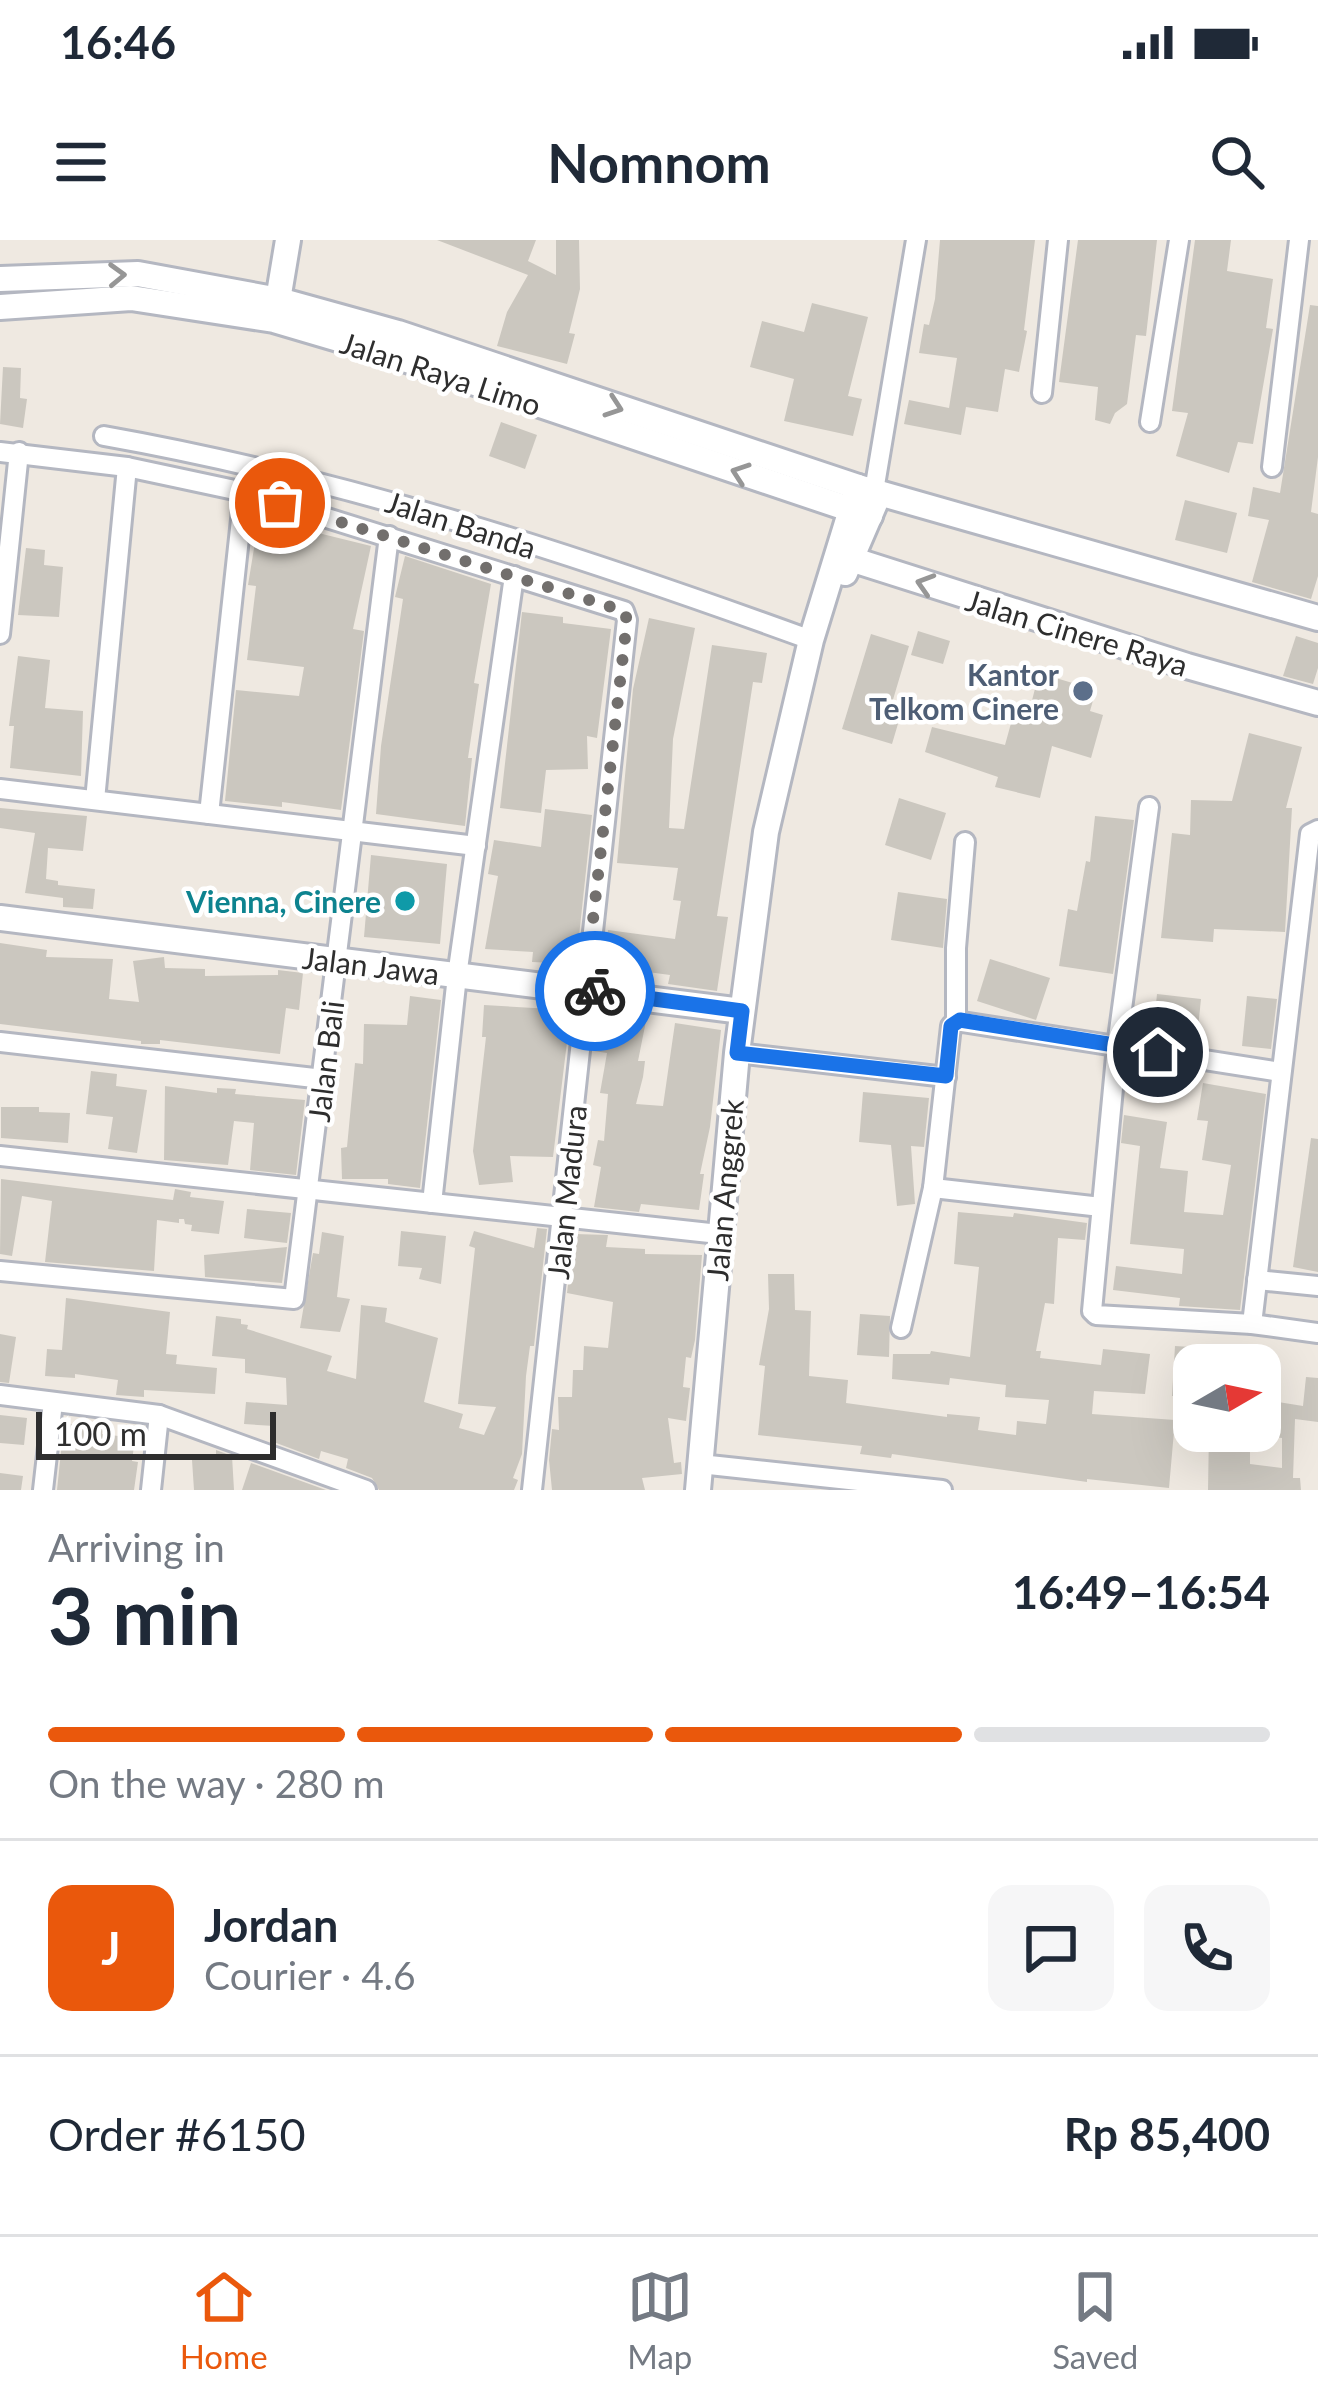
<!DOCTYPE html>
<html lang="en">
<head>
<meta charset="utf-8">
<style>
  :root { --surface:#fff; --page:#f6f6f7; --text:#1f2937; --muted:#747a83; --line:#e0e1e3; --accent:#ea580c }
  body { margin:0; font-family:Lato,sans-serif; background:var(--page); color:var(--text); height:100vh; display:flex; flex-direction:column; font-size:45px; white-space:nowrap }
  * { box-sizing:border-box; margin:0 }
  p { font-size:39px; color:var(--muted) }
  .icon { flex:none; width:66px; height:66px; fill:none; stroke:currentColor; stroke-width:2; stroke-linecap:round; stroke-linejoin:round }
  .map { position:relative; height:1250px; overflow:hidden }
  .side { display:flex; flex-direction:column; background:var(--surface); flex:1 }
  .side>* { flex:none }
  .needle { width:78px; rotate:81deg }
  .controls { position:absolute; left:1173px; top:1104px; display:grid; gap:24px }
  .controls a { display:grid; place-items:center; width:108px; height:108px; border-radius:24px; background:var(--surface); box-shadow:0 12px 48px #0002; font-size:60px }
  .scale { position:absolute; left:36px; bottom:30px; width:240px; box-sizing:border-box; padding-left:12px; border:6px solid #2e2e2e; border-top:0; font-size:33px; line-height:42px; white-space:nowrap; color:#2e2e2e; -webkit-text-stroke:9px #fff; paint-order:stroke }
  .pin { position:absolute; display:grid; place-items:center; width:102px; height:102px; color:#fff; margin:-51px; border:6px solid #fff; border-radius:50%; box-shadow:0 3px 12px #0007 }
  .courier { position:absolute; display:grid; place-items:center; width:120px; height:120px; margin:-60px; border:9px solid #1a73e8; border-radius:50%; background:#fff; color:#222; box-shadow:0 3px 15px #0007 }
  .headline em { font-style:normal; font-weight:700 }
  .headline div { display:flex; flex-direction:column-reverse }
  .headline { display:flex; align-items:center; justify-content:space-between; height:204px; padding:0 48px }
  h1 { font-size:78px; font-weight:700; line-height:90px }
  .bar { display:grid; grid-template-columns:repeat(4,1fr); gap:18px 12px; align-content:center; height:144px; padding:0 48px }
  .bar i { height:15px; border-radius:9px; background:var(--line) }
  .bar .current { background:var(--accent) }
  .bar p { grid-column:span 4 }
  .line { display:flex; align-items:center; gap:30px; padding:0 48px; border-top:3px solid var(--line) }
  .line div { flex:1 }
  .round { display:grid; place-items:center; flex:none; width:126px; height:126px; border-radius:24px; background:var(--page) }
  .status { display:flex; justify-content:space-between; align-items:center; height:84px; padding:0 60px; background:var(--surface); direction:ltr }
  .status svg { height:33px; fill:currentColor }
  header { display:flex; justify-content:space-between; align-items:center; height:156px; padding:0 48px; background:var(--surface); font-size:54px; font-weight:700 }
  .tabs { display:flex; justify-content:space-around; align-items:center; height:168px; border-top:3px solid var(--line); background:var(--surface); font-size:33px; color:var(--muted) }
  .tabs a { display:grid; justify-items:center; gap:6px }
  .tabs .current { color:var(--accent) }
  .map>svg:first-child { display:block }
  .building { fill:#cbc7bf }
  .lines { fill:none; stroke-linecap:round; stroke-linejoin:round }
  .street-casing { stroke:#b4b7c1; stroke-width:24 }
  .secondary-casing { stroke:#b4b7c1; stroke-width:30 }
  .street { stroke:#fff; stroke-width:18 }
  .secondary { stroke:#fff; stroke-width:24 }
  .oneway { stroke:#969696 }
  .done { stroke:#726f6d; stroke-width:12; stroke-dasharray:0 21.6 }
  .route { stroke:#1a73e8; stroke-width:15 }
  .service-dot { fill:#5c6f8a; stroke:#fff; stroke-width:4.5 }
  .culture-dot { fill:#0f9aa8; stroke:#fff; stroke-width:4.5 }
  .labels { text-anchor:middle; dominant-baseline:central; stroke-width:9; stroke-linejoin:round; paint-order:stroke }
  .street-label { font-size:30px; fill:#2e2e2e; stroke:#fff }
  .service-label { font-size:30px; font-weight:bold; fill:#4e5e75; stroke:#fff; text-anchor:end }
  .culture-label { font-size:30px; font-weight:bold; fill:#0d838f; stroke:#fff; text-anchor:end }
</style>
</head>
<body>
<div class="status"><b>16:46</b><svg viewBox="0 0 49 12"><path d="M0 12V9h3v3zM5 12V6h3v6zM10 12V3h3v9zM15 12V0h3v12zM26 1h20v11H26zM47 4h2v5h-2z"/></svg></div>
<header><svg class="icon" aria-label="menu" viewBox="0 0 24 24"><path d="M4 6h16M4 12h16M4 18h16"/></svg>Nomnom<svg class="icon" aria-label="search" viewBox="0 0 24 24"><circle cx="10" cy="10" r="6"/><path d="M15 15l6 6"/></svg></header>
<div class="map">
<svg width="1318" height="1250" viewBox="0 0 1318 1250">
  <rect width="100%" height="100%" fill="#efe9e1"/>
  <!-- building -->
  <g class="building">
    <path d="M437,0H536L528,21L556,35V0H579L580,49L569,93L575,94L567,124L497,106L507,72L528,35Z"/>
    <path d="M940,0H1035L1024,90L1027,91L1019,132L1005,129L998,172L966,167L961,195L904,184L909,160L949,168L957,118L919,113L924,84L929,85L935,59Z"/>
    <path d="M1078,0H1157L1146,96L1136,95L1127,164L1115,173L1110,184L1095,180L1098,147L1059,142Z"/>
    <path d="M1195,0H1231L1227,31L1273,39L1266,88L1273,89L1253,204L1238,202L1229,233L1176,216L1188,173L1172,171Z"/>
    <path d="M812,63L868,77L848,156L862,159L853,196L784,181L794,139L750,127L762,81L804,92Z"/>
    <path d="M1310,65L1318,66V217L1311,272L1318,274V336L1311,359L1252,342L1269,280L1248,276L1253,247L1280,253Z"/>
    <path d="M3,127L21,128L20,158L27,159L23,188L0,184Z"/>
    <path d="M501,182L537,195L525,229L489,216Z"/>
    <path d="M1185,260L1237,273L1227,313L1175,300Z"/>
    <path d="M260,272L307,286L306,290L371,306L353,389L364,391L341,570L282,562V567L225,561L236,450L299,456L304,427L247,420L256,346L248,345Z"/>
    <path d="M26,308L45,310L44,325L63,327L59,377L18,375Z"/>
    <path d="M405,316L491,344L474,443L479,444L468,518H472L465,586L376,574L381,506L403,359L395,357Z"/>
    <path d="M522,372L563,377V383L611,389L597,498L587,496L588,529L546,530L541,573L500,568Z"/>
    <path d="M649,378L695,388L673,499L669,588L684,589L712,405L767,413L762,443L753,442L717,676L728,677L717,751L668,744L670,735L603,726L608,690L675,699L681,661L673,660L678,628L617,623L633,449Z"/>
    <path d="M918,391L950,401L943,424L911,415Z"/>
    <path d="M871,394L909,406L889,473L900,477L892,504L842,489Z"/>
    <path d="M1296,396L1318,403V428L1313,444L1283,436Z"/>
    <path d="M18,416L50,420L45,468L83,471L81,536L10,528L14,486H9Z"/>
    <path d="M1039,433L1096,450L1090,471L1103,475L1091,518L1052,506L1040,558L995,547L998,537L925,512L932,487L1005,505L1013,476L1027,480Z"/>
    <path d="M1249,493L1302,507L1286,568H1292L1285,692L1214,689L1213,702L1161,698L1172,593L1190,595L1191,560L1232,561Z"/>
    <path d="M899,558L946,573L931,620L885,605Z"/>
    <path d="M0,568L87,576L83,611L48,608L46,639L58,641V645L95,649L93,669L63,667V658L25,653L35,593L0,588Z"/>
    <path d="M545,569L592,575L576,724L532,722L533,712L485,709L498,636L488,634L494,600L541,607Z"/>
    <path d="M1095,576L1134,580L1113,734L1059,726L1068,669L1077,671L1086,621L1090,622Z"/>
    <path d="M371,615L447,624L440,704L364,697Z"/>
    <path d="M898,652L947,659L943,708L891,700Z"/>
    <path d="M0,703L47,710L46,717L113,719L109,759L139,762L133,721L164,717L165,728L205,729V736L278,735V730L303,733L299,770L286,768L280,814L160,800V804H141V801L0,784Z"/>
    <path d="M990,719L1050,738L1036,780L977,761Z"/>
    <path d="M1157,754L1201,759L1197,798L1153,794Z"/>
    <path d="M410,756L441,760L420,948L388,944V939H342L341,908L347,907L355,823L363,824L364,784L407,785Z"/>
    <path d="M1247,756L1277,759L1271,809L1242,806Z"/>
    <path d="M484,765L568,770L567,802L553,917L510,916L513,942L479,945L473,911L486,797H482Z"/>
    <path d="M601,772L646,781L638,821H645L643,837L636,864L663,866L675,783L721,790L710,887L700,934H704L699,970L641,964L639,972L594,967L601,927L593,925L598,900L604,901L608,854L600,853L607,813L594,811Z"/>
    <path d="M91,831L117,834L116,846L147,850L137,913L108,909L113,877L86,874Z"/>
    <path d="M1203,843L1266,854L1240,1070L1179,1066L1180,1058L1113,1050L1116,1026L1182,1034L1184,1009L1130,1004L1140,906L1121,903L1124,875L1167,882L1160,928L1188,931L1184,972L1223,975L1231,925L1202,920L1208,881L1197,880Z"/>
    <path d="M165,846L217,853V848L236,849L235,854L305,860L296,935L250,930L254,883L234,881L228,925L164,920Z"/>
    <path d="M863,852L929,858L924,907L911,906L915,964L897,966L891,905L859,902Z"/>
    <path d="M1,867H39V872L70,873L68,903L1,898Z"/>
    <path d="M1311,898L1318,899V1032L1293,1027Z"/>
    <path d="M1,939L173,960L175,949L191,952L190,957L224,961L219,994L191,991L192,985L185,984L184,979H179V983L157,980L154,1031L45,1022L52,961L22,956L12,1016L0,1014Z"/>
    <path d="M247,969L291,973L287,1003L244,998Z"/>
    <path d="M958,972L1013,977L1014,973L1087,983L1085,1000L1058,998L1054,1064L1045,1063L1036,1111H1041L1040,1118L1101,1125L1103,1109L1150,1114L1145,1154L1094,1151L1092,1174L1175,1180L1169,1248L1087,1239V1242L892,1214L891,1218L860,1214L862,1206L758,1195L765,1126L759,1125L769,1069L768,1034H794L795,1070L811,1071L809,1136L848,1140L846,1163L947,1177V1174L980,1177L978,1190L1016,1195L1017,1181L1046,1184L1049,1160L1005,1157L1006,1145L950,1138L949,1145L892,1139L893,1114H930L931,1111L970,1117L979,1027L954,1024Z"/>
    <path d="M537,988L547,989L534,1106H530L526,1136L522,1214L513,1238L518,1240L514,1250H379L372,1238L346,1228L348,1219L321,1211L319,1219L271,1201L274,1186L244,1184L246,1162L287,1165L286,1138L245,1133V1119L212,1116L216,1076L241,1079V1084L248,1085L247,1089L332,1116L327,1131L356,1139L361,1065L387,1068L385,1082L438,1098L424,1162L463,1174L459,1188L484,1195L496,1167L458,1164L475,1008L469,1006L474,991L534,1008Z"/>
    <path d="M401,991L446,996L441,1044L419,1039L422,1028L398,1026Z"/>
    <path d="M322,992L344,996L337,1057L350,1059L340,1092L300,1088L313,1013L319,1014Z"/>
    <path d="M574,994L608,995L606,1007L645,1009V1014L702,1015L695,1100L691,1118L686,1117L683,1147L690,1148L686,1181L668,1178L674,1223L681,1222L682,1234L642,1238L645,1250H552L549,1220L552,1189L559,1190L558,1157H572L573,1130H583L584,1106L608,1108L613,1062L567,1053Z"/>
    <path d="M287,1007L282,1043L205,1037L204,1015Z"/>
    <path d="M66,1058L170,1072L166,1114L177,1115L176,1124L217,1128L215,1154L144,1150V1157L116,1155L118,1140L75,1134V1138L45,1136L47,1109L62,1110Z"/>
    <path d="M860,1074L890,1076L889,1117L857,1115Z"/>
    <path d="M0,1094L16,1097L9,1143L0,1142Z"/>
    <path d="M1175,1106L1267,1112L1266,1125H1194V1157L1172,1156Z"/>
    <path d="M1306,1137L1318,1138V1182L1295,1179L1293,1238H1300L1301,1250H1208L1209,1191H1250V1224L1282,1228V1198L1266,1196L1272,1161L1303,1166Z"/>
    <path d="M0,1175L27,1178L24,1205L0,1203Z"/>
    <path d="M64,1183L103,1188L102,1194L135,1198L132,1221L138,1222L134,1250H57Z"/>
    <path d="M216,1210L232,1216L234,1250H194L192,1220L216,1219Z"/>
    <path d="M251,1223L326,1250H242Z"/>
    <path d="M0,1233L23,1236L21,1250H0Z"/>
  </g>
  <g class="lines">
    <!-- street casing -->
    <g class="street-casing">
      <g id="street">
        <path d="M1042,153L1058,0"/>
        <path d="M1150,182L1179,0"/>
        <path d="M104,196C346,239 580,316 811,400"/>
        <path d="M0,212L127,227L244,252L624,371L627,380L532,1250"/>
        <path d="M1272,227L1299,0"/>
        <path d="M874,251L916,0"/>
        <path d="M0,394L19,212"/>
        <path d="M0,549L476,606"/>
        <path d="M95,560L127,227"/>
        <path d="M1149,567L1117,806L1092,1071L1096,1075L1252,1084L1318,1093"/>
        <path d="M209,574L244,252"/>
        <path d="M956,781V708L965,602"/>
        <path d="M0,802L323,839"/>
        <path d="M737,813L946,837"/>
        <path d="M0,916L719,994"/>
        <path d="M933,948L1101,967"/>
        <path d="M432,963L457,736L514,336"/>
        <path d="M0,1031L294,1059L389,296"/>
        <path d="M1257,1040L1318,1046"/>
        <path d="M1252,1084L1310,594L1318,590"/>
        <path d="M901,1088L933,948L951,786L956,781L1281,832"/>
        <path d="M0,1155L159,1175L366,1250"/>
        <path d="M700,1224L942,1250"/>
        <path d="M43,1250L53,1162"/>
        <path d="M151,1250L159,1175"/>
      </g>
    </g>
    <!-- secondary casing -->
    <g class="secondary-casing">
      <g id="secondary">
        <path d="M0,39L138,34L279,60L398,93L858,247L1318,378"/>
        <path d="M0,67L131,58L274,80L386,113L870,276"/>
        <path d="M276,72L288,0"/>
        <path d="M838,315L1187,426L1318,463"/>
        <path d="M845,333L876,261"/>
        <path d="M0,678L742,771"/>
        <path d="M698,1250L737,813L766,592L811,400L858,247"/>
      </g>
    </g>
    <!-- street -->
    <use href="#street" class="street"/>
    <!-- secondary -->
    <use href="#secondary" class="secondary"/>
  </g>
  <!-- one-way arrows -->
  <defs><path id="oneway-chevron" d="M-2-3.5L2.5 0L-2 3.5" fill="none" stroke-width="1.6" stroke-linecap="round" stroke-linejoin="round" transform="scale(3)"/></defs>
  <g class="oneway">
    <use href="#oneway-chevron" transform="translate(117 35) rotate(-2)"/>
    <use href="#oneway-chevron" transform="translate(614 167) rotate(19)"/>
    <use href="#oneway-chevron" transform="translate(740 233) rotate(-161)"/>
    <use href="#oneway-chevron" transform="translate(925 344) rotate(-163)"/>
  </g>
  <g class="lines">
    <!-- done -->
    <path class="done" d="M280,263L624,371L627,380L585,750L595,751"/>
    <!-- route -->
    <path class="route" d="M595,751L742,771L737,813L946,836L951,786L960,780L1158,812"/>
  </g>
  <!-- markers -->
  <circle class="service-dot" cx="1083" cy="451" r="12"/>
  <circle class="culture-dot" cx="405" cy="661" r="12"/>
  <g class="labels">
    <!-- street labels -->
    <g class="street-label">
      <text transform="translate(441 133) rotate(18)">Jalan Raya Limo</text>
      <text transform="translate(461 284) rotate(18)">Jalan Banda</text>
      <text transform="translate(1077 392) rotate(17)">Jalan Cinere Raya</text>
      <text transform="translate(371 725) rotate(7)">Jalan Jawa</text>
      <text transform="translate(325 821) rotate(-83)">Jalan Bali</text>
      <text transform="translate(724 950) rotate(-85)">Jalan Anggrek</text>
      <text transform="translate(566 952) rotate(-84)">Jalan Madura</text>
    </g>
    <!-- service labels -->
    <g class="service-label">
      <text x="1059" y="434">Kantor<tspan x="1059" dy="34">Telkom Cinere</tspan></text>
    </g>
    <!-- culture labels -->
    <g class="culture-label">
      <text x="381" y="661">Vienna, Cinere</text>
    </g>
  </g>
</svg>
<div class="controls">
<a><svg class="needle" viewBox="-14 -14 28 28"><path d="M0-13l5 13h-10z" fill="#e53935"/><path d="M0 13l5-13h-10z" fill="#747a83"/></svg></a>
</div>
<div class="scale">100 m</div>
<div class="pin" style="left:280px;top:263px;background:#ea580c"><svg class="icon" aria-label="bag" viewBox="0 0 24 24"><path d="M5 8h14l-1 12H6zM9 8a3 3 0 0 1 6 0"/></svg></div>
<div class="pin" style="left:1158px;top:812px;background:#1f2937"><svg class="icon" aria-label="home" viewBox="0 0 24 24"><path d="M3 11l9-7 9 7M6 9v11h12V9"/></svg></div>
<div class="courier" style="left:595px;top:751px"><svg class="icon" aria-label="bike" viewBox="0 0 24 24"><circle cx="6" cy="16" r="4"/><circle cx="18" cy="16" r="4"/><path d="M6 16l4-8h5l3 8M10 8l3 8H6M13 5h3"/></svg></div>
</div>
<section class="side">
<div class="headline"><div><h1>3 min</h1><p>Arriving in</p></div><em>16:49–16:54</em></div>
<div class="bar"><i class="current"></i><i class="current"></i><i class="current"></i><i></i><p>On the way · 280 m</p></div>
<div class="line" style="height:216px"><b class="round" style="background:var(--accent);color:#fff">J</b><div><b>Jordan</b><p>Courier · 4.6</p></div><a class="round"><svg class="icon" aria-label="chat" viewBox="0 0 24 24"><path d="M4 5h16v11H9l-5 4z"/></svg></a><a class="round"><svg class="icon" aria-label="phone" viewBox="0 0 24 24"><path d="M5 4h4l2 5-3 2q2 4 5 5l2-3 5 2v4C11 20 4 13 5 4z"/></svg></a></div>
<div class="line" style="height:156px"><div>Order #6150</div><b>Rp 85,400</b></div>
</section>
<nav class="tabs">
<a class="current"><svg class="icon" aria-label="home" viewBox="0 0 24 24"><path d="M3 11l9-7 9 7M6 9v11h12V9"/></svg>Home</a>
<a><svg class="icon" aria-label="map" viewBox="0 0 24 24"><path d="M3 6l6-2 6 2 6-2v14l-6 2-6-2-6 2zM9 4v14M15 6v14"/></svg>Map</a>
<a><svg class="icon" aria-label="saved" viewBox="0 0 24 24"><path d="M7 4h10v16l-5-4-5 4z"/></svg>Saved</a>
</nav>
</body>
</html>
